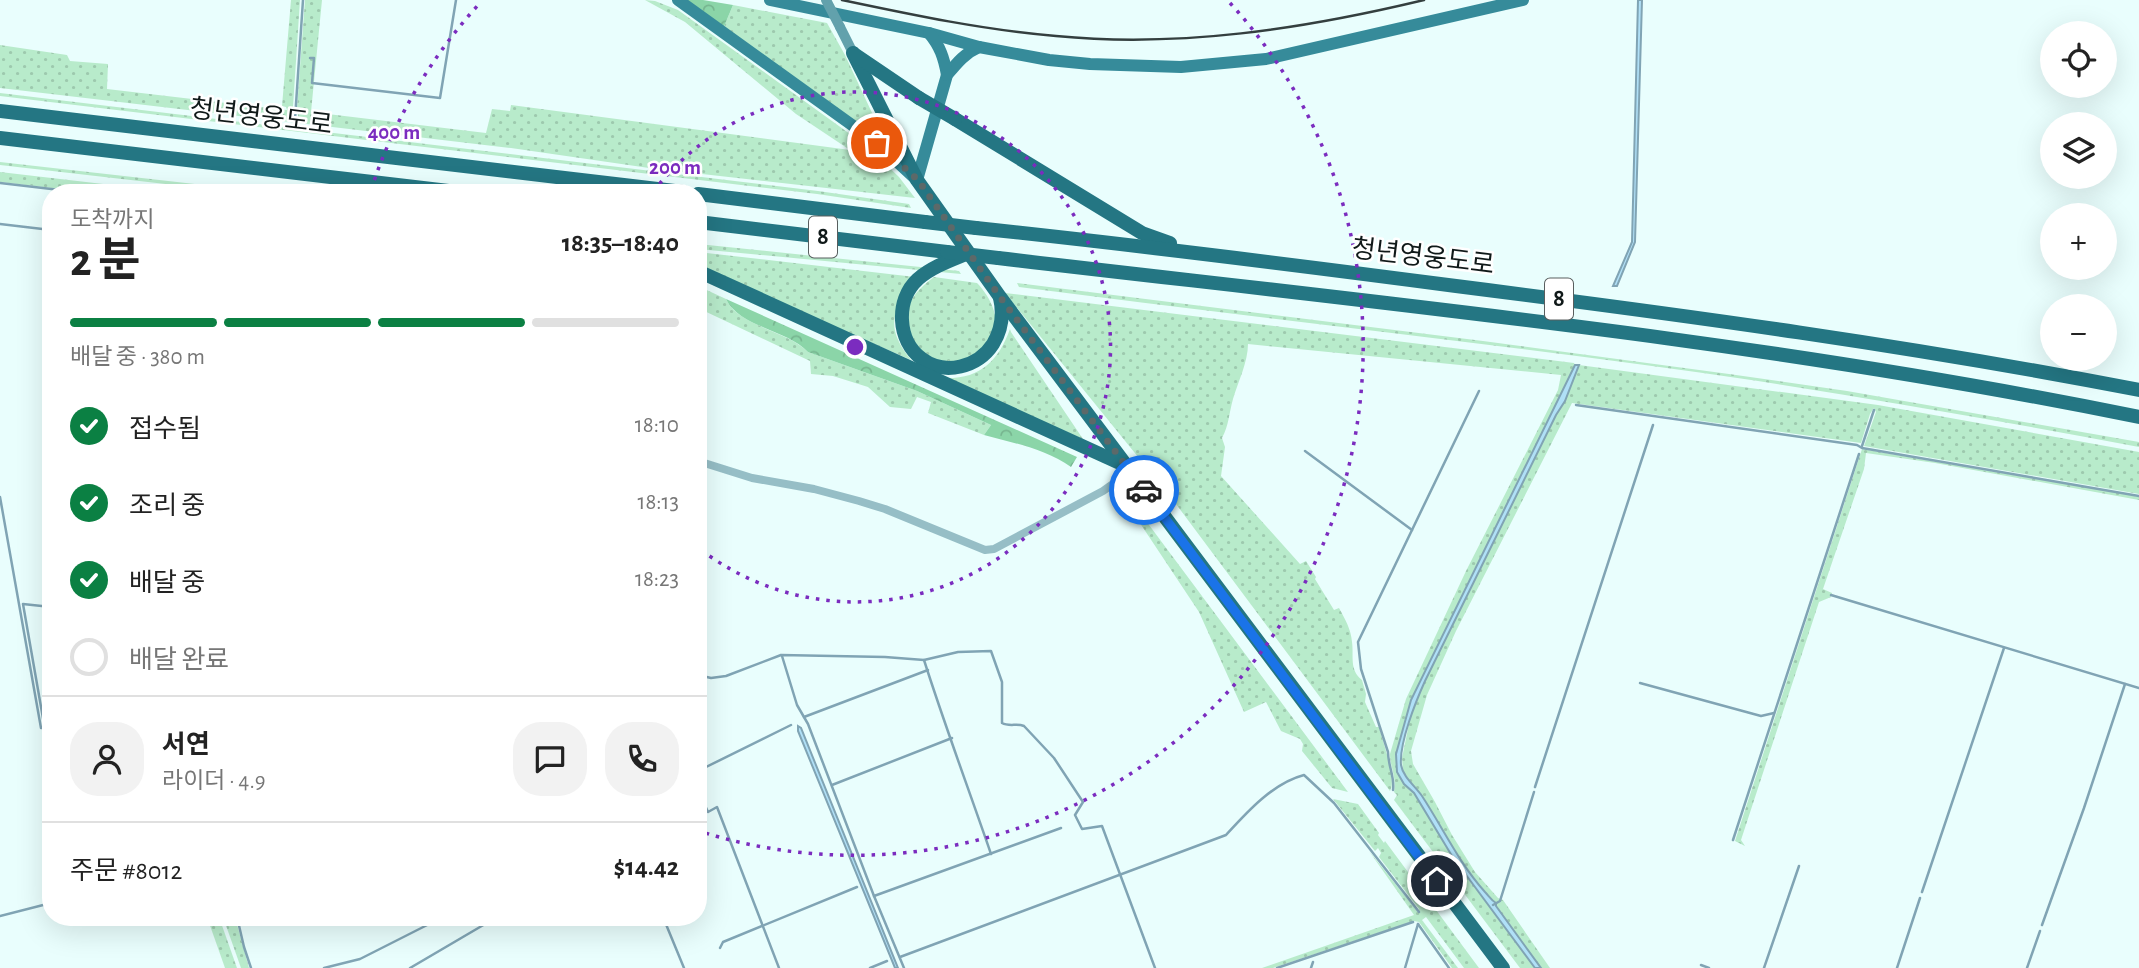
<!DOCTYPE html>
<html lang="ko">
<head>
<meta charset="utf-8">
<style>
  :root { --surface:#fff; --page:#f2f2f2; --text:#222; --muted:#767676; --line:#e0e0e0; --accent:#0b8043 }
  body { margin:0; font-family:"Alegreya Sans","Noto Sans KR",sans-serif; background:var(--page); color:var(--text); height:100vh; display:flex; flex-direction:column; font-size:26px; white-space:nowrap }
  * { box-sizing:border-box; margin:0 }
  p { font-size:23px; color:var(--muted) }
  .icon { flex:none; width:38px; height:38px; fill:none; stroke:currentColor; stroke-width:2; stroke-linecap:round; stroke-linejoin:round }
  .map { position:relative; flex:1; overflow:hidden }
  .details { position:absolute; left:42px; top:184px; width:665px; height:742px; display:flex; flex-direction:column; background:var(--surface); border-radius:28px; box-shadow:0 7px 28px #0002 }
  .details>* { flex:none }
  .tools { position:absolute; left:2040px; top:21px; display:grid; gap:14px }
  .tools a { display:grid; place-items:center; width:77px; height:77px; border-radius:50%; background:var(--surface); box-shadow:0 7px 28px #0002; font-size:35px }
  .pin { position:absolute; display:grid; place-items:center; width:60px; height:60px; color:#fff; margin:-30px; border:4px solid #fff; border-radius:50%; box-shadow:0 2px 7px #0007 }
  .courier { position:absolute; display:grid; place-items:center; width:70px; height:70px; margin:-35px; border:5px solid #1a73e8; border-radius:50%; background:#fff; color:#222; box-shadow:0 2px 9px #0007 }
  .overview em { font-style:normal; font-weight:700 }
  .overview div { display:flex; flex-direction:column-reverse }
  .overview { display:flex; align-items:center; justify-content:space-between; height:119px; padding:0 28px }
  h1 { font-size:46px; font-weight:700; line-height:52px }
  .bar { display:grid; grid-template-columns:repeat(4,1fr); gap:10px 7px; align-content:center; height:84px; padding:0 28px }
  .bar i { height:9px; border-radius:5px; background:var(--line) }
  .bar .on { background:var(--accent) }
  .bar p { grid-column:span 4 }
  .line { display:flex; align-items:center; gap:18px; padding:0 28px; border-top:2px solid var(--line) }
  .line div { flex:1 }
  .round { display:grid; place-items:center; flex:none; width:74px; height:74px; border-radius:28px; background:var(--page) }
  ol { padding:0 28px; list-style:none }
  li { display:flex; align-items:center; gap:21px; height:77px }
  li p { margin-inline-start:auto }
  li .icon { padding:7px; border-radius:50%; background:var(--accent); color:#fff; stroke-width:4 }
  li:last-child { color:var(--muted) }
  li i { width:38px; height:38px; border:4px solid var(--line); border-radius:50% }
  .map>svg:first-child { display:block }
  .grass { fill:url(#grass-dots) }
  .forest { fill:url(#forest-crowns) }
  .water { fill:#b0e0f7; stroke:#80a4b4; stroke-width:2 }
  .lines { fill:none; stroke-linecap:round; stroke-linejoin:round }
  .stream { stroke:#80a4b4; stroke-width:2.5 }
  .street { stroke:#96bec6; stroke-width:8 }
  .secondary { stroke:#62a1ac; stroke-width:10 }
  .primary { stroke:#368b9a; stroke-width:12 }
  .highway { stroke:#247683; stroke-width:14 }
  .rail { stroke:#343f3f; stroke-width:2.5 }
  .secondary-bridge { stroke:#62a1ac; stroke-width:10 }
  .highway-bridge { stroke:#247683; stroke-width:14 }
  .done { stroke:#5c6969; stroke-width:7; stroke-dasharray:0 12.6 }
  .route { stroke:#1a73e8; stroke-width:9 }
  .ring { fill:none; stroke:#7b2cbf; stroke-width:3.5; stroke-dasharray:3.5 7 }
  .labels { text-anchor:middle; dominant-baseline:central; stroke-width:5; stroke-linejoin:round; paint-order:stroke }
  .shield { fill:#fff; stroke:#585e5e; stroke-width:2 }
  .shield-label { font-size:24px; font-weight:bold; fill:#101919 }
  .street-label { font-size:26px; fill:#101919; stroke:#fff }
  .centre { fill:#7b2cbf; stroke:#fff; stroke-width:3.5 }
  .ring-label { font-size:21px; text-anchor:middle; font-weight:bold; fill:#7b2cbf; stroke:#fff; stroke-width:5; stroke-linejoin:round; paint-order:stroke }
</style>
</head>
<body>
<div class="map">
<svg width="2139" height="968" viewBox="0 0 2139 968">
  <defs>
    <pattern id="grass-dots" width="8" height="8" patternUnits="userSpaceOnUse" patternTransform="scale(1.75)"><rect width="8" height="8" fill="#b8ebcb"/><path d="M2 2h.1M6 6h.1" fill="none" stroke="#9dc9ae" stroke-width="1.8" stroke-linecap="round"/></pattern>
    <pattern id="forest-crowns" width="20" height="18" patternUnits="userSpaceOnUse" patternTransform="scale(1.75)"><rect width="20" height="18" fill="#8bd5a8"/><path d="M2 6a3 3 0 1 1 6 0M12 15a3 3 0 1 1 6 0" fill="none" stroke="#77b690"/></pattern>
  </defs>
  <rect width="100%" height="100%" fill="#e9fefd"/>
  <!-- grass -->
  <g class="grass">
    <path d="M291,0H300L292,122H299L297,108L305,0H322L311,112L486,133L492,109L510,111L511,105L850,150L796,114L685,22L645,0L655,1L678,10L868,147L899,177L915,198L649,168L511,148L0,88V45L67,55L70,61L108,64L107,89L287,110L286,107L282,106Z"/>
    <path d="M733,5L827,23L845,55L880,130L875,133L866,131L723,29Z"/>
    <path d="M0,93L818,191L909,204L911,208L817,194L0,96Z"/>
    <path d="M0,162L239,189L264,192H235L0,165Z"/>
    <path d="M0,172L172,192H86L0,182Z"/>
    <path d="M698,244L959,271L961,274L698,249Z"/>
    <path d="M698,252L915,277C894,311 883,325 911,360L698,267Z"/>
    <path d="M934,277L977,283C990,296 1004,323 991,341C986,348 977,355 970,361L936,363L915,349C905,313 902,301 934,277Z"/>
    <path d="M1017,283L1483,341L1729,374L1847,391L2139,442V447C2012,423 1885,401 1758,381C1512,345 1265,319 1019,287Z"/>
    <path d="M698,286L726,299C739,327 787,330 808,352L917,391L991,425L984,435L928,413L931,402L917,397L911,409L890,407L868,387L833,376L811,374L810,361L698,308Z"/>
    <path d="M1005,293L1574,363L1575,365L1411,700L1396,754V765L1404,784L1414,793L1452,856L1472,884L1484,897L1535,968H1520L1394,800L1397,795L1394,792C1397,777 1390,768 1390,754L1406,699L1466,571L1558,390L1561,375L1248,344C1248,362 1238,382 1233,399C1229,413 1229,425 1222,438L1225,447L1221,476L1300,564L1306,561L1316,577L1315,579L1334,610L1339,608C1345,619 1351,629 1352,642C1354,656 1349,670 1362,680L1366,694L1365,702L1376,727H1379C1383,742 1397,781 1390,791L1173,500Z"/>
    <path d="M1010,329L1011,332L1083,439L942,378C979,380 998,362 1010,329Z"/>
    <path d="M1579,365L1878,405L2139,452V494L1864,446L1876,412L1874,408L1870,414L1861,443L1572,403L1456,631L1427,695L1411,751L1413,764L1435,802L1452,835L1475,872L1498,898L1503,900L1550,968H1541L1468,871L1421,796L1403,772L1402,758L1411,714L1425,681L1556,414L1565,400Z"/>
    <path d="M1862,449L2125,494L2139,497V500L1935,463L1866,453L1864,469L1823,589L1832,593L1831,597L1819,602L1741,840L1745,846L1735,841Z"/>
    <path d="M1116,487L1123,490L1348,792L1332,788L1302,751L1303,744L1300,739L1281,731L1266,702L1244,712L1199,612Z"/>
    <path d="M1333,799L1358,804L1379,833L1378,835L1384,843L1385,841L1479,968H1464L1426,917L1422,920L1458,968H1452L1419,922L1414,921L1273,968H1262L1414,915L1369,851L1418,912L1419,909L1379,857L1381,853L1378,848L1375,851Z"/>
    <path d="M207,917H219L237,968H225Z"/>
    <path d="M223,917H235L249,968H241Z"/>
  </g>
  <!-- forest -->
  <g class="forest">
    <path d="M684,0H703L733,5L723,29Z"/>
    <path d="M726,299L1077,457L1071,467C1045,449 1014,443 984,435L991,425L917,391L808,352C788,330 739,327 726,299Z"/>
  </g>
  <!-- water -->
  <g class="water">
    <path d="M1638,0H1642L1635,242L1617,286H1613L1632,242Z"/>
    <path d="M1575,365H1579L1565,401L1556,415L1425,681C1416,701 1399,743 1401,765C1403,777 1415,786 1422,796C1443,828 1459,863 1485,892C1489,896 1491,900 1496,903V906L1541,968H1535L1452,856L1414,793L1404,784L1397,772L1396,754L1411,700Z"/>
    <path d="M798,726L801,728L898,968H895L798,731Z"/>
  </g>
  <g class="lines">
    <!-- stream -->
    <g class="stream">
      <path d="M310,58H314L312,83L440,98L456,0"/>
      <path d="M295,119L303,0"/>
      <path d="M0,183L77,192"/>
      <path d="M0,224L51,230"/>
      <path d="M1576,405L1857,445L1862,448L2139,496"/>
      <path d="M1862,446L1874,410"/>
      <path d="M1305,451L1412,530"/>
      <path d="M0,497L41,728H51"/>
      <path d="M1831,595L2139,688"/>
      <path d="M51,607L23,604L51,764"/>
      <path d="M782,656L797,705L808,724L874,896L904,968"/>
      <path d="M924,660C945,726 969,790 991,854"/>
      <path d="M698,675L711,678L726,676L781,655L885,657L924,660L958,652L991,651L1002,682V723C1009,727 1017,723 1024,726L1054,758L1083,802L1075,815L1082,829L1102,826L1155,968"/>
      <path d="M1640,683L1761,716L1774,713"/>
      <path d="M804,717L928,670"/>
      <path d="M698,752L704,768"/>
      <path d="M698,771L791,725"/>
      <path d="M832,785L952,738"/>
      <path d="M1535,787L1653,425"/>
      <path d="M698,790L708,812L717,807L779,968"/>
      <path d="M1393,790C1395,777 1388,766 1388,752L1361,669L1358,642L1479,391"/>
      <path d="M1733,840L1859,454"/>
      <path d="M1922,892L2004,648"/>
      <path d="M874,896L1061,828"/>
      <path d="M1493,905L1500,901L1534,792"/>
      <path d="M0,916L51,903"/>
      <path d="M237,917L244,947L251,968"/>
      <path d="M663,917L684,968"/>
      <path d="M1418,924L1449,968"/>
      <path d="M2042,925L2084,808L2125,684"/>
      <path d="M720,948L723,942L857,887"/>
      <path d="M900,957L1226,835C1247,812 1273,783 1304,775L1334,803L1419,912"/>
      <path d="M1701,965L1709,968"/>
      <path d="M324,968L360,959L443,917"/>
      <path d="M410,968L497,917"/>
      <path d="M870,968L887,961"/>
      <path d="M1277,968L1413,922"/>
      <path d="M1311,968L1313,962"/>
      <path d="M1405,968L1418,924"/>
      <path d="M1764,968L1799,866"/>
      <path d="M1897,968L1920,898"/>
      <path d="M2027,968L2040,931"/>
    </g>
    <!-- street -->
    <path class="street" d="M698,461L752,478L814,489L859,501L885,509L985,550L994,549L1103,491L1117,481L1126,466"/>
    <!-- secondary -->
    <path class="secondary" d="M840,27L853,53"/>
    <!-- primary -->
    <g class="primary">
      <path d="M678,0L877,143L917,180L947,75C957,63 965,53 979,47"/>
      <path d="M770,0L929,33L979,47L1049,60L1090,64L1181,67L1266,59L1523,0"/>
      <path d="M929,33C940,46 944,58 947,75"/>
    </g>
    <!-- highway -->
    <g class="highway">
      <path d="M853,53L917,180L1000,297L1503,968"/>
      <path d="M854,54L919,98"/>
      <path d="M0,111L683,192"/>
      <path d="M955,119L1142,233L1170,243"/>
      <path d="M0,138L457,192"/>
      <path d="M698,194L925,222"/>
      <path d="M698,222L947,252"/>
      <path d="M976,228C1136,245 1296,265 1456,286C1685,315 1913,346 2139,390"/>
      <path d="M966,254C949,261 932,267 918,279C895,300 897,341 922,359C945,376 978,367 993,344C1002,329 1004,315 1000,298"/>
      <path d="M998,258C1379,303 1763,340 2139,417"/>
      <path d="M698,271L1124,465"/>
    </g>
    <!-- rail -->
    <path class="rail" d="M842,0C913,15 984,30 1056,36C1180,48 1303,29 1424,0"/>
    <!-- secondary-bridge -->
    <path class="secondary-bridge" d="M826,0L840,27"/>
    <!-- highway-bridge -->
    <g class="highway-bridge">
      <path d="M919,98L955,119"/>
      <path d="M925,222L976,228"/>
      <path d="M947,252L998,258"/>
    </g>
  </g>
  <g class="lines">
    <!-- done -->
    <path class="done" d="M877,143L918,180L1000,297L1144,490"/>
    <!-- route -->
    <path class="route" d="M1144,490L1437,881"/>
  </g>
  <!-- distance rings -->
  <g class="ring">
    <path d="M653 192A255 255 0 1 1 700 549"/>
    <path d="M371 190A509 509 0 0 1 480 3M1230 3A509 509 0 0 1 702 832"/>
  </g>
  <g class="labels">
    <!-- shield labels -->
    <g class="shield">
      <rect x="809" y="216.5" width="28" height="41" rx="5"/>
      <rect x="1545" y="278.5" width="28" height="41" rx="5"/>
    </g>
    <g class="shield-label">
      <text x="823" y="237">8</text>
      <text x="1559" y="299">8</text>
    </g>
    <!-- street labels -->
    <g class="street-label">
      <text transform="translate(261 117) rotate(7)">청년영웅도로</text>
      <text transform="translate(1423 257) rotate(7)">청년영웅도로</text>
    </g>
  </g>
  <circle cx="855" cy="347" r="10" class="centre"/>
  <g class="ring-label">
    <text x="394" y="139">400 m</text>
    <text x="675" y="174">200 m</text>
  </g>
</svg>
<div class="tools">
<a><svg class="icon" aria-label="locate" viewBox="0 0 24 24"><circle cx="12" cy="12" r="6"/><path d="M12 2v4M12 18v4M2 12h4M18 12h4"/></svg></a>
<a><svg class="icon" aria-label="layers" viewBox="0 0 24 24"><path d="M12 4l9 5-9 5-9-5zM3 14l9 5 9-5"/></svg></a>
<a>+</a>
<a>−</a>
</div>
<div class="pin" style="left:877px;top:143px;background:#ea580c"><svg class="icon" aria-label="bag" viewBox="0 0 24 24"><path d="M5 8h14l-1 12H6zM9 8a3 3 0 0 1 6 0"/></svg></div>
<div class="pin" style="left:1437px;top:881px;background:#1f2937"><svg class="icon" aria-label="home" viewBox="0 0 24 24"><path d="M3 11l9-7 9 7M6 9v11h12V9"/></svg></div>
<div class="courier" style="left:1144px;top:490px"><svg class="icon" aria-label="car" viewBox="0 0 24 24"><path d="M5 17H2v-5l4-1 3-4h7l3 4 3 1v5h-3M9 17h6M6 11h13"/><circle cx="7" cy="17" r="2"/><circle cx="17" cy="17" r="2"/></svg></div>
<section class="details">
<div class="overview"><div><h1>2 분</h1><p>도착까지</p></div><em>18:35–18:40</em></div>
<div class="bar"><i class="on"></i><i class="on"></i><i class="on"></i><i></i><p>배달 중 · 380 m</p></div>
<ol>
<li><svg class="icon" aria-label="check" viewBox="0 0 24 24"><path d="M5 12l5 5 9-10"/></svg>접수됨<p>18:10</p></li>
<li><svg class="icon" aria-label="check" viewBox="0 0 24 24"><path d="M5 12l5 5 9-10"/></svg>조리 중<p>18:13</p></li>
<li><svg class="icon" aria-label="check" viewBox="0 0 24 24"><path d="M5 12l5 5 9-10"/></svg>배달 중<p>18:23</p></li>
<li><i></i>배달 완료</li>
</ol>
<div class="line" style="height:126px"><a class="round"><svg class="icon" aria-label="person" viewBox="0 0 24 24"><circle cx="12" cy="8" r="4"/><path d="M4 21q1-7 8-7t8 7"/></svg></a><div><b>서연</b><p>라이더 · 4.9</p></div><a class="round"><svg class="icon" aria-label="chat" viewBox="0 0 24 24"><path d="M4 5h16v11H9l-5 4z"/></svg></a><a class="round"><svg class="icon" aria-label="phone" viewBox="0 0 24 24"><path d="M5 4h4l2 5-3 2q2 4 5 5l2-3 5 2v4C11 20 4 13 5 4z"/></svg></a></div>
<div class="line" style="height:91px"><div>주문 #8012</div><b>$14.42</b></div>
</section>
</div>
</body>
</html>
